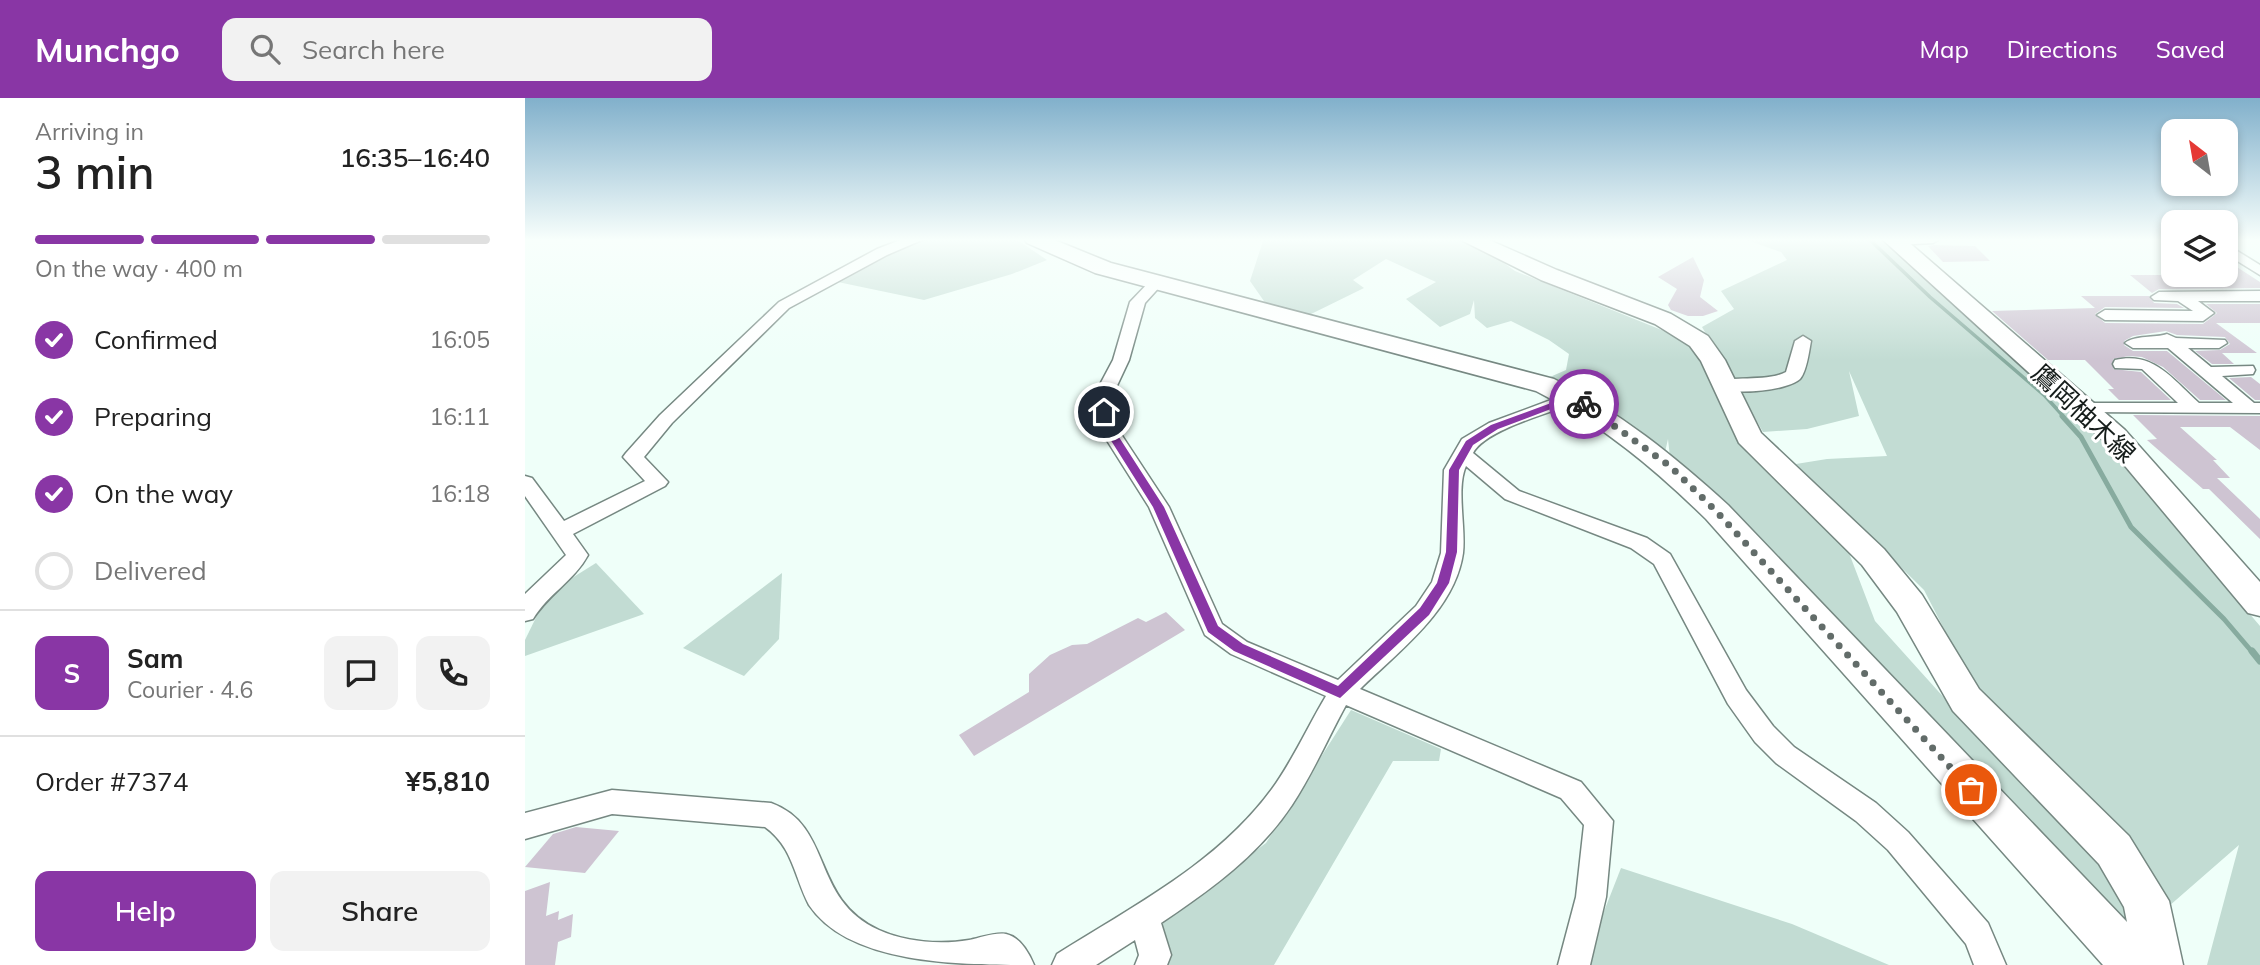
<!DOCTYPE html>
<html lang="en">
<head>
<meta charset="utf-8">
<style>
  :root { --surface:#fff; --page:#f2f2f2; --text:#222; --muted:#767676; --line:#e0e0e0; --accent:#8936a5 }
  body { margin:0; font-family:Mulish,"Noto Sans JP",sans-serif; background:var(--page); color:var(--text); height:100vh; display:flex; flex-direction:column; font-size:26px; white-space:nowrap }
  * { box-sizing:border-box; margin:0 }
  p { font-size:23px; color:var(--muted) }
  .icon { flex:none; width:38px; height:38px; fill:none; stroke:currentColor; stroke-width:2; stroke-linecap:round; stroke-linejoin:round }
  .map { position:relative; flex:1; overflow:hidden }
  .drawer { display:flex; flex-direction:column; background:var(--surface); width:525px }
  .drawer>* { flex:none }
  .needle { width:46px; rotate:329deg }
  .tools { position:absolute; left:1636px; top:21px; display:grid; gap:14px }
  .tools a { display:grid; place-items:center; width:77px; height:77px; border-radius:14px; background:var(--surface); box-shadow:0 4px 10px #0003; font-size:35px }
  .pin { position:absolute; display:grid; place-items:center; width:60px; height:60px; color:#fff; margin:-30px; border:4px solid #fff; border-radius:50%; box-shadow:0 2px 7px #0007 }
  .courier { position:absolute; display:grid; place-items:center; width:70px; height:70px; margin:-35px; border:5px solid #8936a5; border-radius:50%; background:#fff; color:#222; box-shadow:0 2px 9px #0007 }
  .overview em { font-style:normal; font-weight:600 }
  .overview div { display:flex; flex-direction:column-reverse }
  .overview { display:flex; align-items:center; justify-content:space-between; height:119px; padding:0 35px }
  h1 { font-size:46px; font-weight:600; line-height:52px }
  .bar { display:grid; grid-template-columns:repeat(4,1fr); gap:10px 7px; align-content:center; height:84px; padding:0 35px }
  .bar i { height:9px; border-radius:5px; background:var(--line) }
  .bar .selected { background:var(--accent) }
  .bar p { grid-column:span 4 }
  .line { display:flex; align-items:center; gap:18px; padding:0 35px; border-top:2px solid var(--line) }
  .line div { flex:1 }
  .round { display:grid; place-items:center; flex:none; width:74px; height:74px; border-radius:14px; background:var(--page) }
  ol { padding:0 35px; list-style:none }
  li { display:flex; align-items:center; gap:21px; height:77px }
  li p { margin-inline-start:auto }
  li .icon { padding:7px; border-radius:50%; background:var(--accent); color:#fff; stroke-width:4 }
  li:last-child { color:var(--muted) }
  li i { width:38px; height:38px; border:4px solid var(--line); border-radius:50% }
  .cta { display:flex; gap:14px; margin-top:auto; padding:14px 35px }
  .cta a { flex:1; height:80px; border-radius:14px; background:var(--accent); color:#fff; font-size:28px; font-weight:600; line-height:80px; text-align:center }
  .cta a+a { background:var(--page); color:var(--text) }
  header { display:flex; align-items:center; gap:42px; box-sizing:border-box; height:98px; padding:0 35px; background:var(--accent); color:#fff }
  header strong { font-size:33px }
  nav { display:flex; gap:38px; margin-inline-start:auto; font-size:24px }
  .search { width:490px; height:63px; background:var(--page); display:flex; align-items:center; gap:18px; box-sizing:border-box; padding:0 24px; border-radius:14px; color:var(--muted); font-size:26px }
  main { display:flex; flex:1; min-height:0 }
  .map>svg:first-child { display:block }
  .green { fill:#c2dcd3 }
  .lines { fill:none; stroke-linecap:round; stroke-linejoin:round }
  .stream-far2 { stroke:#87ab9f; stroke-width:3.5 }
  .stream-far1 { stroke:#87ab9f; stroke-width:5 }
  .stream { stroke:#87ab9f; stroke-width:7 }
  .building { fill:#cec4d2 }
  .street-casing { stroke:#768882; stroke-width:3 }
  .secondary-casing { stroke:#768882; stroke-width:3 }
  .street { fill:#fff; fill-rule:evenodd }
  .secondary { fill:#fff; fill-rule:evenodd }
  .route { fill:#8936a5 }
  .done { stroke:#626c69; stroke-width:7; stroke-dasharray:0 12.6 }
  .labels { text-anchor:middle; dominant-baseline:central; stroke-width:6; stroke-linejoin:round; paint-order:stroke }
  .street-label { font-size:26px; fill:#161d1b; stroke:#fff }
</style>
</head>
<body>
<header>
<strong>Munchgo</strong>
<div class="search"><svg class="icon" aria-label="search" viewBox="0 0 24 24"><circle cx="10" cy="10" r="6"/><path d="M15 15l6 6"/></svg>Search here</div>
<nav><a>Map</a><a>Directions</a><a>Saved</a></nav>
</header>
<main>
<section class="drawer">
<div class="overview"><div><h1>3 min</h1><p>Arriving in</p></div><em>16:35–16:40</em></div>
<div class="bar"><i class="selected"></i><i class="selected"></i><i class="selected"></i><i></i><p>On the way · 400 m</p></div>
<ol>
<li><svg class="icon" aria-label="check" viewBox="0 0 24 24"><path d="M5 12l5 5 9-10"/></svg>Confirmed<p>16:05</p></li>
<li><svg class="icon" aria-label="check" viewBox="0 0 24 24"><path d="M5 12l5 5 9-10"/></svg>Preparing<p>16:11</p></li>
<li><svg class="icon" aria-label="check" viewBox="0 0 24 24"><path d="M5 12l5 5 9-10"/></svg>On the way<p>16:18</p></li>
<li><i></i>Delivered</li>
</ol>
<div class="line" style="height:126px"><b class="round" style="background:var(--accent);color:#fff">S</b><div><b>Sam</b><p>Courier · 4.6</p></div><a class="round"><svg class="icon" aria-label="chat" viewBox="0 0 24 24"><path d="M4 5h16v11H9l-5 4z"/></svg></a><a class="round"><svg class="icon" aria-label="phone" viewBox="0 0 24 24"><path d="M5 4h4l2 5-3 2q2 4 5 5l2-3 5 2v4C11 20 4 13 5 4z"/></svg></a></div>
<div class="line" style="height:91px"><div>Order #7374</div><b>¥5,810</b></div>
<div class="cta"><a>Help</a><a>Share</a></div>
</section>
<div class="map">
<svg width="1735" height="867" viewBox="0 0 1735 867">
  <rect width="100%" height="100%" fill="#effff9"/>
  <!-- green -->
  <g class="green">
    <path d="M400,141H491L522,162L487,176L399,202L308,183L360,156Z"/>
    <path d="M729,141H929L965,155L990,173L1164,243L1222,354L1316,434L1350,523L1458,643L1471,632L1399,492L1271,366L1302,361L1362,358L1324,273L1334,318L1282,331L1238,334L1177,229L1209,211L1196,193L1262,162L1256,154L1219,141H1360L1467,235L1578,344L1735,528V867H1682L1714,747L1612,836L1146,369L1143,341L1138,363L1018,282L1041,272L1044,256L1024,242L986,223L962,230L950,220L949,202L945,216L915,229L881,201L911,184L861,161L828,182L839,190L782,218L741,206L725,183L738,143Z"/>
    <path d="M71,465L119,516L0,558V542L23,495Z"/>
    <path d="M257,475L254,541L219,578L158,550Z"/>
    <path d="M826,612L916,651L914,663H868L749,867H615L640,820L741,745Z"/>
    <path d="M1096,770L1267,826L1364,867H1058Z"/>
  </g>
  <g class="lines">
    <!-- stream-far2 -->
    <path class="stream-far2" d="M1344,141L1405,199L1520,298L1539,319"/>
    <!-- stream-far1 -->
    <path class="stream-far1" d="M1537,318L1556,339L1606,429L1699,521L1728,555"/>
    <!-- stream -->
    <path class="stream" d="M1727,553L1735,563"/>
  </g>
  <!-- building -->
  <g class="building">
    <path d="M1409,147L1450,148L1465,163L1418,164L1403,148Z"/>
    <path d="M1168,159L1179,182L1175,199L1193,213L1178,218H1163L1146,212L1143,207L1152,191L1133,179Z"/>
    <path d="M1701,162L1735,184V190L1634,191L1627,195L1605,177H1688L1701,186Z"/>
    <path d="M1556,198H1624L1629,205L1652,206L1659,210L1580,209L1570,216L1580,225L1678,226L1692,215L1681,206H1735V225H1691L1732,255H1697L1709,266H1687L1670,253L1695,252L1705,246L1700,239L1652,237L1641,233L1608,238L1599,243V247L1608,253H1642L1701,302H1675L1638,269L1617,259L1604,258L1588,261V271L1616,274L1646,302H1594L1583,291H1589L1560,262H1523L1467,213L1570,210Z"/>
    <path d="M1726,279L1735,286V302H1730L1704,280Z"/>
    <path d="M1608,317L1735,318V352L1705,329H1655L1692,362H1688L1705,380H1692L1735,421V441L1684,391H1678L1622,342L1632,341Z"/>
    <path d="M641,514L660,532L449,658L434,637L504,594V576L525,557L547,547L562,546L613,520L621,524Z"/>
    <path d="M51,729L94,733L60,775L0,769L28,736Z"/>
    <path d="M25,784L21,818L34,813L33,822L48,816L46,839L33,844L30,867H0V793Z"/>
  </g>
  <g class="lines">
    <!-- street casing -->
    <g class="street-casing">
      <g id="street">
        <path d="M378,141H399L362,157L264,210L147,325L119,359L143,384L140,388L48,436L63,457C49,483 23,496 8,521L0,523V496L41,457L0,398V378L7,380L39,423L120,383L98,359L101,355L135,317L254,204L352,151Z"/>
        <path d="M1363,141H1415L1408,145L1369,147L1364,146Z"/>
        <path d="M1701,146L1735,167V177L1701,156Z"/>
        <path d="M632,180L639,184L620,205L604,262L589,294L588,314L594,333L644,409L697,526L722,544L813,582L891,508L907,484L916,455L919,372L937,341L964,325L1042,296H1054L1057,300L1054,304C1028,314 961,331 948,355L994,393L1122,440L1145,456L1221,592L1248,628L1269,649L1351,705L1383,734L1463,825L1481,867H1449L1441,846L1363,752L1331,723L1251,665L1230,644L1203,606L1129,466L1106,450L980,401L941,368C931,390 941,430 938,455C930,512 874,553 835,591L1056,684L1088,723L1081,799L1065,867H1033L1051,799L1059,727L1036,700L821,607C803,640 788,675 767,707C734,757 685,792 636,825L646,857L642,867H610L614,857L610,842L571,867H527L532,856C608,808 693,765 747,691C768,662 783,628 801,598L706,556L680,537L624,409L576,333L570,314L571,294L588,262L605,204L627,181Z"/>
        <path d="M1735,193V203H1673L1689,215L1678,223L1580,222L1572,217L1580,212L1668,213L1653,203L1629,202L1626,199L1634,194Z"/>
        <path d="M1642,236L1651,240L1700,242L1702,245L1694,250H1663L1686,269L1728,268L1730,272L1728,276L1697,278L1729,305H1735V315L1554,314L1551,310L1554,306L1560,305H1653L1617,271L1590,270L1588,266L1590,262C1629,253 1647,281 1674,305H1708L1643,250H1608L1600,245C1610,237 1630,240 1642,236Z"/>
        <path d="M1278,238L1286,243C1284,253 1282,273 1275,281C1263,293 1200,299 1189,287C1200,276 1241,285 1261,274L1270,243Z"/>
        <path d="M87,692L246,705C309,728 285,801 354,832C381,844 415,847 444,842C455,840 470,834 481,836C495,839 504,855 509,867C435,867 324,867 284,807C269,778 268,749 240,729L87,716L0,741V715Z"/>
      </g>
    </g>
    <!-- secondary casing -->
    <g class="secondary-casing">
      <g id="secondary">
        <path d="M499,141H527L586,165L1029,281C1095,314 1149,358 1203,407L1602,824L1599,809L1574,766L1428,613L1372,514L1337,467L1214,345L1176,263L1165,248L1130,226L1016,182L934,141H962L1032,172L1146,216L1183,238L1200,262L1236,335L1359,451L1397,497L1454,591L1604,738L1644,803L1658,867H1578L1181,421C1129,370 1076,326 1011,293L570,175L502,145Z"/>
        <path d="M1357,141H1380L1600,332L1735,484V518L1723,515L1580,344Z"/>
      </g>
    </g>
    <!-- street -->
    <use href="#street" class="street"/>
    <!-- secondary -->
    <use href="#secondary" class="secondary"/>
  </g>
  <!-- sky -->
  <linearGradient id="sky" x2="0" y2="1"><stop stop-color="#81b0cb"/><stop offset="0.54" stop-color="#f8fffc"/><stop offset="1" stop-color="#f8fffc" stop-opacity="0"/></linearGradient>
  <rect width="1735" height="263" fill="url(#sky)"/>
  <!-- route -->
  <path class="route" d="M1045,298H1051L1064,306L1059,309L1047,303L973,331L948,347L934,372L932,454L924,485L904,517L815,600L709,553L683,534L628,409L580,333L575,314L579,311L584,314L590,333L639,409L693,528L718,546L813,588L895,510L912,485L921,454L924,372L941,343L966,327Z"/>
  <g class="lines">
    <!-- done -->
    <path class="done" d="M1059,306L1146,369L1192,414L1446,692"/>
  </g>
  <g class="labels">
    <!-- street labels -->
    <g class="street-label">
      <text transform="translate(1559 315) rotate(43)">鷹岡柚木線</text>
    </g>
  </g>
</svg>
<div class="tools">
<a><svg class="needle" viewBox="-14 -14 28 28"><path d="M0-13l5 13h-10z" fill="#e53935"/><path d="M0 13l5-13h-10z" fill="#767676"/></svg></a>
<a><svg class="icon" aria-label="layers" viewBox="0 0 24 24"><path d="M12 4l9 5-9 5-9-5zM3 14l9 5 9-5"/></svg></a>
</div>
<div class="pin" style="left:1446px;top:692px;background:#ea580c"><svg class="icon" aria-label="bag" viewBox="0 0 24 24"><path d="M5 8h14l-1 12H6zM9 8a3 3 0 0 1 6 0"/></svg></div>
<div class="pin" style="left:579px;top:314px;background:#1f2937"><svg class="icon" aria-label="home" viewBox="0 0 24 24"><path d="M3 11l9-7 9 7M6 9v11h12V9"/></svg></div>
<div class="courier" style="left:1059px;top:306px"><svg class="icon" aria-label="bike" viewBox="0 0 24 24"><circle cx="6" cy="16" r="4"/><circle cx="18" cy="16" r="4"/><path d="M6 16l4-8h5l3 8M10 8l3 8H6M13 5h3"/></svg></div>
</div>
</main>
</body>
</html>
